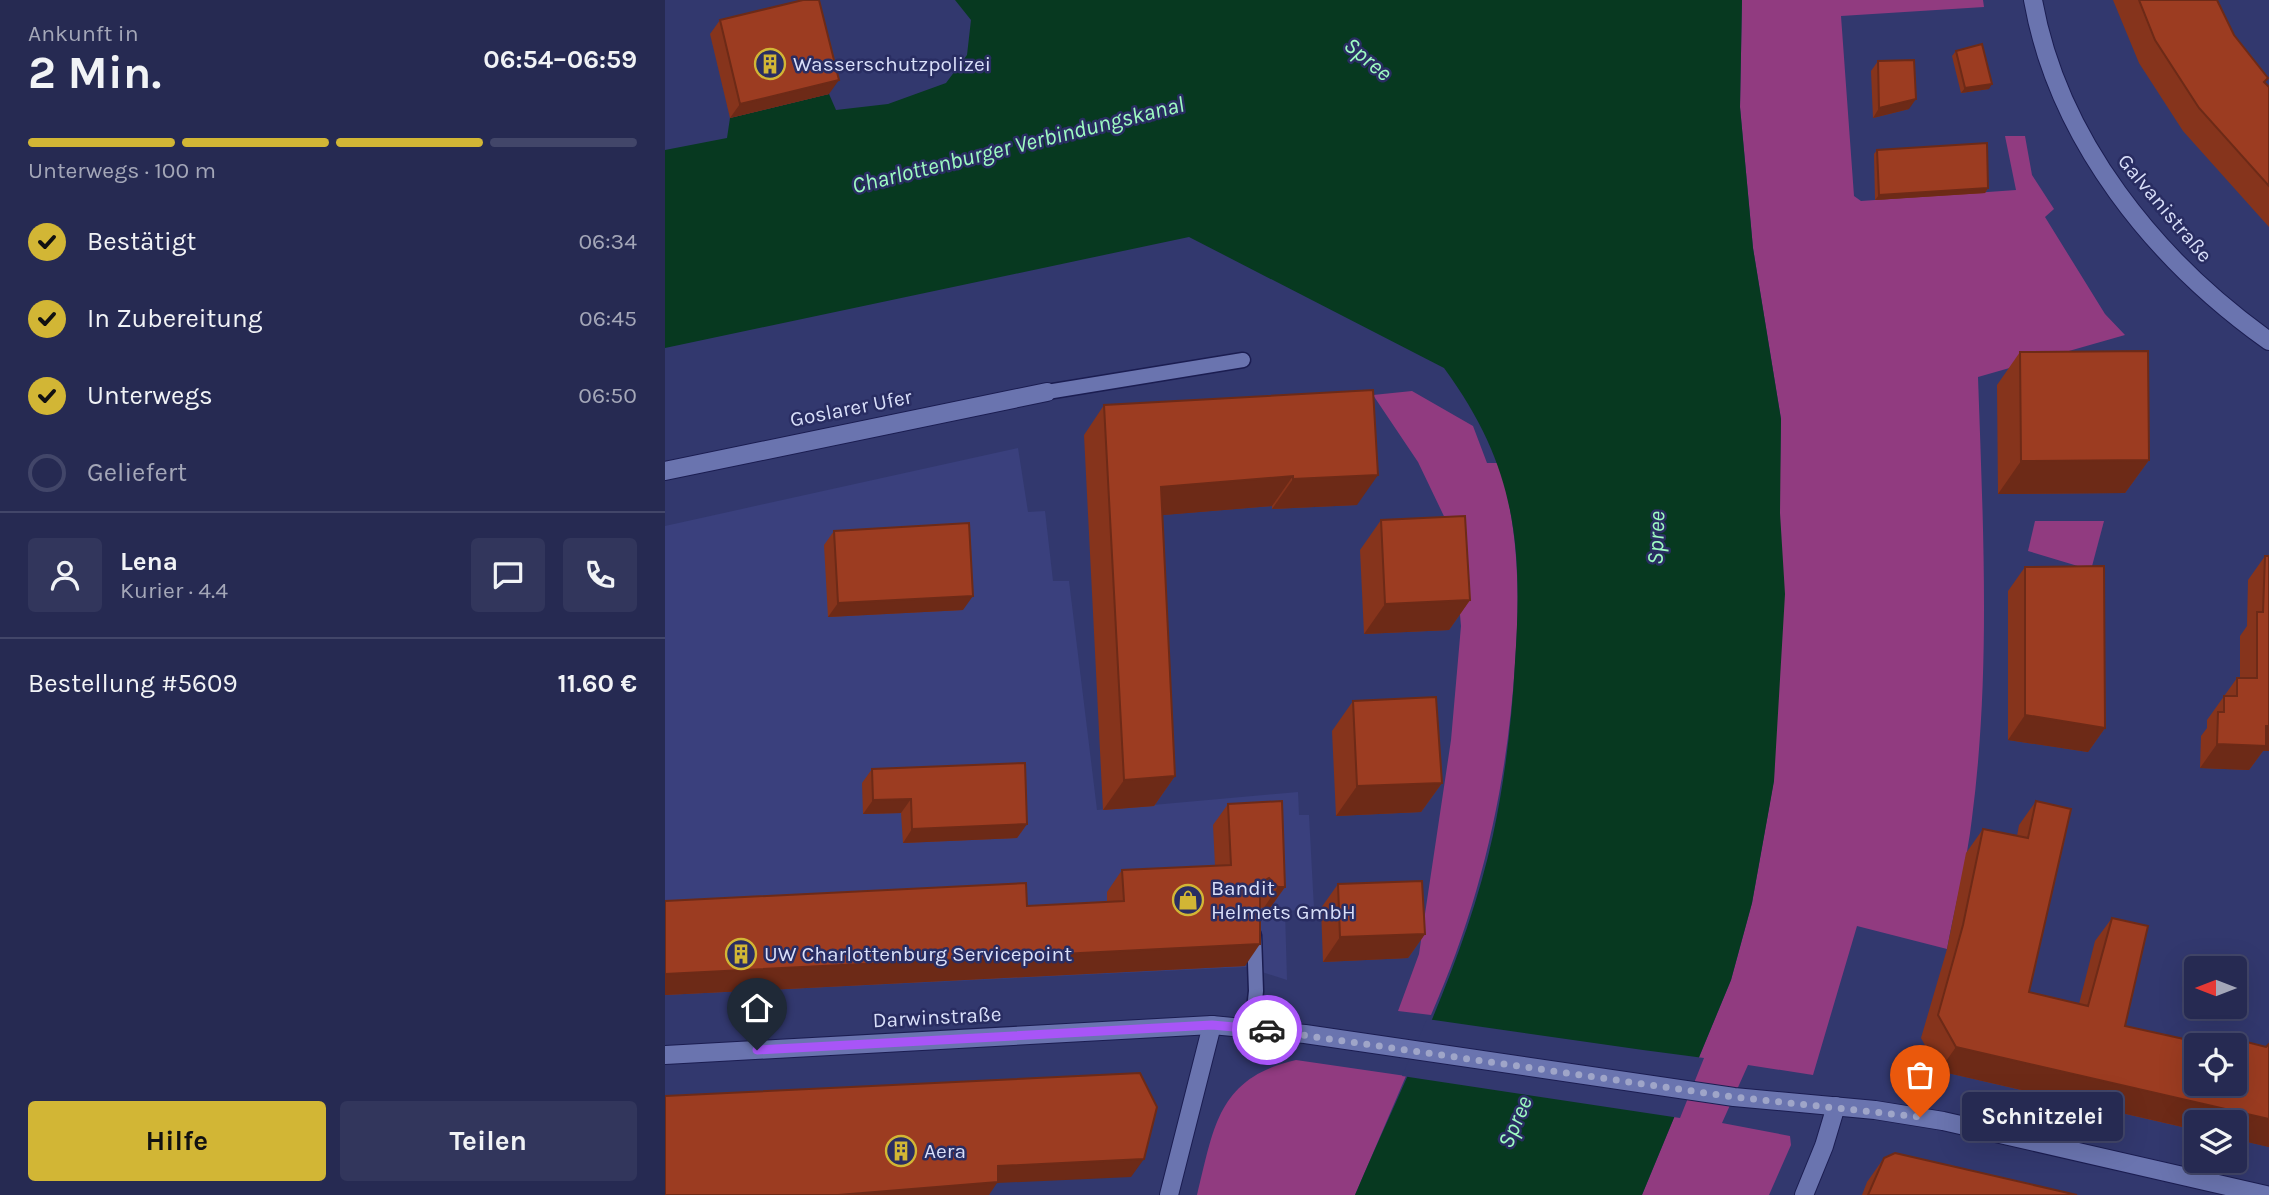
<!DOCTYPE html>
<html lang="de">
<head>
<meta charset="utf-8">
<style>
  :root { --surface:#262a52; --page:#32365c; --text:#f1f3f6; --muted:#a4a7b8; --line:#424669; --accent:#d2b635 }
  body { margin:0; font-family:Karla,sans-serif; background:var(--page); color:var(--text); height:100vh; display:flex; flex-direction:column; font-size:26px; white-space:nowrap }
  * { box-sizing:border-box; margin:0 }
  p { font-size:23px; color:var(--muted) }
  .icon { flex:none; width:38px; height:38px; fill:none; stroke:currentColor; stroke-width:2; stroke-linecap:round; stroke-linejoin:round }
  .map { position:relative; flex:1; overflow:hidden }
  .sheet { display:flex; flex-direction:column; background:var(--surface); width:665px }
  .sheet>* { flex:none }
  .needle { width:46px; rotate:270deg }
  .tools { position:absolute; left:1519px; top:956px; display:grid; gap:14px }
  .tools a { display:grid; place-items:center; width:63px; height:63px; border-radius:7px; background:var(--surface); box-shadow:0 7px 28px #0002,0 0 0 2px var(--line); font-size:35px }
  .pin { position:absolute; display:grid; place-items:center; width:60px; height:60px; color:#fff; margin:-72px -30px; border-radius:50% 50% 50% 0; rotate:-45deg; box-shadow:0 0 7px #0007 }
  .pin .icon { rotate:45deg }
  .courier { position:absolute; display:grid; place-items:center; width:70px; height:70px; margin:-35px; border:5px solid #a855f7; border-radius:50%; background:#fff; color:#222; box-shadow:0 2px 9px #0007 }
  .bubble { position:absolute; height:49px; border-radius:7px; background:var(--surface); box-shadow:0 7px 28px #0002,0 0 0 2px var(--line); font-size:23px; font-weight:700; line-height:49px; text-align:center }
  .summary em { font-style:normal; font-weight:700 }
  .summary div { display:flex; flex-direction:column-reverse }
  .summary { display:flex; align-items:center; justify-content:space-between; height:119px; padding:0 28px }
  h1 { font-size:46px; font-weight:700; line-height:52px }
  .bar { display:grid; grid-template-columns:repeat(4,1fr); gap:10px 7px; align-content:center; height:84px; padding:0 28px }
  .bar i { height:9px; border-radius:5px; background:var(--line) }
  .bar .on { background:var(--accent) }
  .bar p { grid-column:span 4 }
  .line { display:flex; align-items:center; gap:18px; padding:0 28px; border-top:2px solid var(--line) }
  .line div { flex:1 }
  .round { display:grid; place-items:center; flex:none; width:74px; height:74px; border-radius:7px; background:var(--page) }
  ol { padding:0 28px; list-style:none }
  li { display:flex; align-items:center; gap:21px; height:77px }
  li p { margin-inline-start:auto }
  li .icon { padding:7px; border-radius:50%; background:var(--accent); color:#111; stroke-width:4 }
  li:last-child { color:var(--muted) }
  li i { width:38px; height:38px; border:4px solid var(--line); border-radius:50% }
  .cta { display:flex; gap:14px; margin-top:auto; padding:14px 28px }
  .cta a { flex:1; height:80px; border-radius:7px; background:var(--accent); color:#111; font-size:28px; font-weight:700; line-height:80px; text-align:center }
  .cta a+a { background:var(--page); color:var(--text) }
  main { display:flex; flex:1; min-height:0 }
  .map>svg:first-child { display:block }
  .built { fill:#3a407d }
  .green { fill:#913b80 }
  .water { fill:#073920 }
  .pier { fill:#32386e }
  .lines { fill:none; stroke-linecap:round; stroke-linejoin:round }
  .service-casing { stroke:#1b1d51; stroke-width:17 }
  .minor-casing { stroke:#1b1d51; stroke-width:20 }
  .service { stroke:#6a74af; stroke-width:14 }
  .minor { stroke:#6a74af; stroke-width:18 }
  .wall { fill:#86341c }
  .shaded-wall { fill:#6d2a17 }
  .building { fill:#9c3c21; stroke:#6d2a17; stroke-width:2 }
  .done { stroke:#9fa5c8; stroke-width:7; stroke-dasharray:0 12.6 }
  .route { stroke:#a855f7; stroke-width:9 }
  .labels { text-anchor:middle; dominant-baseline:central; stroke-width:5; stroke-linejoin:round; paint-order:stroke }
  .poi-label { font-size:21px; fill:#d9dff9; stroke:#292d62; text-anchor:start }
  .street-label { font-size:21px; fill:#d9dff9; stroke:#292d62 }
  .water-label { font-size:23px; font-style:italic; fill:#9efbc2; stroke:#292d62 }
</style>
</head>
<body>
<main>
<section class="sheet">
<div class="summary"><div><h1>2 Min.</h1><p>Ankunft in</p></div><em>06:54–06:59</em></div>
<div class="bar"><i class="on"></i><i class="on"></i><i class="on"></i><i></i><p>Unterwegs · 100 m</p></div>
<ol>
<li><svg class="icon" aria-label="check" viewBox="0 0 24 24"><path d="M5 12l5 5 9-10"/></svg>Bestätigt<p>06:34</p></li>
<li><svg class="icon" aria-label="check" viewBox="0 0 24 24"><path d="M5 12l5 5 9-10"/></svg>In Zubereitung<p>06:45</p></li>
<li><svg class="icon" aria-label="check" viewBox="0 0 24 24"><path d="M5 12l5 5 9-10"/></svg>Unterwegs<p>06:50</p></li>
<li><i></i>Geliefert</li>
</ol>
<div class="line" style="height:126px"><a class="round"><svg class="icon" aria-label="person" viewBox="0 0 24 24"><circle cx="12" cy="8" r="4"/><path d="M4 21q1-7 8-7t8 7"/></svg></a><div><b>Lena</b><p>Kurier · 4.4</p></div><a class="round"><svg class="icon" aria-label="chat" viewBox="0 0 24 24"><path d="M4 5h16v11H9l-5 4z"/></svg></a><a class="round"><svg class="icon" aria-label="phone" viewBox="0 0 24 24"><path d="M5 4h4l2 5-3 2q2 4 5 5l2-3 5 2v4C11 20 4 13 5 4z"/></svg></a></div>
<div class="line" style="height:91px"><div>Bestellung #5609</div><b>11.60 €</b></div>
<div class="cta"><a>Hilfe</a><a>Teilen</a></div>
</section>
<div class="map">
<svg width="1604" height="1195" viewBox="0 0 1604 1195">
  <rect width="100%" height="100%" fill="#32386e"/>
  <!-- built -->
  <path class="built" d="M353,448L363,512L380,511L388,581H404L432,810L633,792L634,815H644L649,909L620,911L622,980L581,967L0,995V526Z"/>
  <!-- green -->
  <g class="green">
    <path d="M1077,0H1318L1319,7L1176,16L1189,196L1196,201L1351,190L1340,136H1360L1367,175L1389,209L1380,217L1440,314L1460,335L1313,377C1318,524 1326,672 1307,818C1302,862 1290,906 1282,949L1192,926L1148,1075L1083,1065L1057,1123L1125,1136L1126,1145L1104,1195H977L1066,980L1087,903L1109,780L1116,419L1088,248L1075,107Z"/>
    <path d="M747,391L808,426L822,463H834C854,531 855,593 850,664C842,786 816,902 766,1015L733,1011L754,954L786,740L796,626L788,535L753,462L708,395Z"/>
    <path d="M1370,521H1439L1426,570L1363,551Z"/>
    <path d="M631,1060L741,1076L690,1195H532C549,1128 552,1078 631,1060Z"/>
  </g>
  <!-- water -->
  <path class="water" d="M290,0H1077L1075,107L1088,248L1116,419L1115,513L1120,594L1109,781L1087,903L1066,980L977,1195H690C740,1078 801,960 828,835C840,779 847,720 850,662C858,545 851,466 779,368L524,237L0,348V150L62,138L65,118L164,94L171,110L223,104L281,83L302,55L306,20Z"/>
  <!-- pier -->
  <path class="pier" d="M762,1019L978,1050L1039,1058L1015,1118L737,1076Z"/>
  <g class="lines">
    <!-- service casing -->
    <g class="service-casing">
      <g id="service">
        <path d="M382,392L578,360"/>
        <path d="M587,1029L591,991L589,935"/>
      </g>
    </g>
    <!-- minor casing -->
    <g class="minor-casing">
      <g id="minor">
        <path d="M1368,0C1393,140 1490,260 1604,341"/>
        <path d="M0,471L382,392"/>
        <path d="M0,1055L547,1025L640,1034L1069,1097L1210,1110L1278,1121L1601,1195"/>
        <path d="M504,1195L547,1025"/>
        <path d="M1139,1195L1159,1146L1171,1106"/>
      </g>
    </g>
    <!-- service -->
    <use href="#service" class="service"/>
    <!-- minor -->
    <use href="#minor" class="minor"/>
  </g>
  <!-- wall -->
  <g class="wall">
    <path d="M1448,0H1552L1569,35L1599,83L1604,87V227L1518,131L1474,63Z"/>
    <path d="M55,20L164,94L65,118L45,34Z"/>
    <path d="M1291,51L1324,89L1296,93L1287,56Z"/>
    <path d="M1213,61L1244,109L1208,118L1206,71Z"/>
    <path d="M1212,150L1323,188L1320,193L1210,200L1209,154Z"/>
    <path d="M1355,352L1484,460L1460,493L1333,494L1332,385Z"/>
    <path d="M708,390L692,505L607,509V506L497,515L510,776L489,806L438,810L419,435L439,405Z"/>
    <path d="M716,520L805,600L784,630L699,634L695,550Z"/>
    <path d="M169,531L298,610L163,617L159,545Z"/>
    <path d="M1600,556L1598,751L1584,770L1535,768L1536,736L1542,728V720L1572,678H1575V636L1582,626L1583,580Z"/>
    <path d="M1360,567L1440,728L1423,752L1343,740V591Z"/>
    <path d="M688,701L777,783L756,812L671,816L667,731Z"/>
    <path d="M207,769L362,824L352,838L238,843L236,813L198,814L197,783Z"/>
    <path d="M1371,801L1364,992L1414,1004L1430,941L1447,918L1460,1026L1531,1083L1570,1045H1556L1562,1037L1601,1047L1604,1044V1147L1274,1071L1256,1038L1282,949L1301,853L1318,829L1352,836L1354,825Z"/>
    <path d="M563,804L620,887L605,908L598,909L595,906L580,966L0,995V901L362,906L442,902V892L457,870L550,866L548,825Z"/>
    <path d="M673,884L760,934L743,958L658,962L656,908Z"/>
    <path d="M1219,1158L1412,1195H1197L1202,1182Z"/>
  </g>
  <!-- shaded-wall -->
  <g class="shaded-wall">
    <path d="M174,80L164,94L65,118L75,104Z"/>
    <path d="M1327,84L1324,89L1296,93L1300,88Z"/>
    <path d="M1251,99L1244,109L1208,118L1214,108Z"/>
    <path d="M1323,188L1320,193L1210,200L1214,195Z"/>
    <path d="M1484,460L1460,493L1333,494L1356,461Z"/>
    <path d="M713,475L692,505L607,509L628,479Z"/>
    <path d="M628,476L607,506L475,517L496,487Z"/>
    <path d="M308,596L298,610L163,617L173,603Z"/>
    <path d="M805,600L784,630L699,634L720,604Z"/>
    <path d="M1360,715L1440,728L1423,752L1343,740Z"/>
    <path d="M1601,726H1604V751H1598L1584,770L1535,768L1552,744Z"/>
    <path d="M510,776L489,806L438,810L459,780Z"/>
    <path d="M777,783L756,812L671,816L692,786Z"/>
    <path d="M246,799L236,813L198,814L208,800Z"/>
    <path d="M362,824L352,838L238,843L247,829Z"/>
    <path d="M604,878L588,899L595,883Z"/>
    <path d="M613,887H620L605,908L598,909Z"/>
    <path d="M760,934L743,958L658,962L675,937Z"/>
    <path d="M595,944L580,966L0,995V974Z"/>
    <path d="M1291,1047L1604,1119V1147L1570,1139V1122H1531V1130L1274,1071Z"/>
    <path d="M479,1159L466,1177L332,1183L324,1195H173L333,1166Z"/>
  </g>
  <!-- building -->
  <g class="building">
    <path d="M138,0H154L174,80L75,104L55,20Z"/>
    <path d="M1474,0H1552L1569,35L1603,78L1599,82L1604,87V186L1534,108L1490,40Z"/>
    <path d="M1317,44L1327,84L1300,88L1291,51Z"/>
    <path d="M1249,60L1251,99L1214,108L1213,61Z"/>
    <path d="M1322,143L1323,188L1214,195L1212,150Z"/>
    <path d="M1483,351L1484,460L1356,461L1355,352Z"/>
    <path d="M708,390L713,475L628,479V476L496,487L510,776L459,780L439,405Z"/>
    <path d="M800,516L805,600L720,604L716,520Z"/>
    <path d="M304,523L308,596L173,603L169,531Z"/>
    <path d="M1600,556H1604V726H1601V746L1552,744L1553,712H1559V696H1572V678H1592V612H1598Z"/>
    <path d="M1439,566L1440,728L1360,715V567Z"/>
    <path d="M771,697L777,783L692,786L688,701Z"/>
    <path d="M360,763L362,824L247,829L246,799L208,800L207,769Z"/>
    <path d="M617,801L620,887H613L604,878L595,883V944L0,974V901L361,883L362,906L459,901L457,870L566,865L563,804Z"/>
    <path d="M1371,801L1406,809L1364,992L1423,1006L1447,918L1483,926L1460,1026L1546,1045H1531V1083H1570V1045H1560L1562,1037L1601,1047L1604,1044V1119L1291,1047L1273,1015L1298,925L1318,829L1363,838Z"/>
    <path d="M757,881L760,934L675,937L673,884Z"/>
    <path d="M475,1073L492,1107L479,1159L333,1166V1182L173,1195H0V1096Z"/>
    <path d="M1230,1153L1412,1195H1203L1219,1158Z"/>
  </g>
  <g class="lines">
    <!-- done -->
    <path class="done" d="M602,1030L1069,1097L1255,1117"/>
    <!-- route -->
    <path class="route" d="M92,1050L547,1025L602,1030"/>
  </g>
  <!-- icons -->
  <defs>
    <g id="building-ring" transform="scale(1.575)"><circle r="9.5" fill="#292d62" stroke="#d2b635" stroke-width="1.5"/><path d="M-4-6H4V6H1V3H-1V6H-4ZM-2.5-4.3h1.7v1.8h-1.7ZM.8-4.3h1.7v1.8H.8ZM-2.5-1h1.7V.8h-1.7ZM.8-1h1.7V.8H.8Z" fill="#d2b635"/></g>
    <g id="shop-ring" transform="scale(1.575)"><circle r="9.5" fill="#292d62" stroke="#d2b635" stroke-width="1.5"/><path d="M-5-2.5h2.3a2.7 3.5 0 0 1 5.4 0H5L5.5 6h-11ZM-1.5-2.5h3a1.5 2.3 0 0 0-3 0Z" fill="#d2b635"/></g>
  </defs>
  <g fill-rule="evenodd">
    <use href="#building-ring" x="105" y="64"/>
    <use href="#shop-ring" x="523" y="900"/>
    <use href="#building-ring" x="76" y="954"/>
    <use href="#building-ring" x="236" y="1151"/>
  </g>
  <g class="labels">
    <!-- poi labels -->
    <g class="poi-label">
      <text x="128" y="64">Wasserschutzpolizei</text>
      <text x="546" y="888">Bandit<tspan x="546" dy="24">Helmets GmbH</tspan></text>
      <text x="99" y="954">UW Charlottenburg Servicepoint</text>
      <text x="259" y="1151">Aera</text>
    </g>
    <!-- street labels -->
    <g class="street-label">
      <text transform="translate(1500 208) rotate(50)">Galvanistraße</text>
      <text transform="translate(186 408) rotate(-11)">Goslarer Ufer</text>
      <text transform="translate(272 1017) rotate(-3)">Darwinstraße</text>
    </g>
    <!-- water labels -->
    <g class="water-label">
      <text transform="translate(703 59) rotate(40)">Spree</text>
      <text transform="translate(353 145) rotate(-14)">Charlottenburger Verbindungskanal</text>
      <text transform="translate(991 538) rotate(-88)">Spree</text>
      <text transform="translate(850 1122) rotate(-67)">Spree</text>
    </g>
  </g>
</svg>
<div class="tools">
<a><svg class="needle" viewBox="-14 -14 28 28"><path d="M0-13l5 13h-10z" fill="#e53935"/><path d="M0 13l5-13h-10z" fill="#a4a7b8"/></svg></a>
<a><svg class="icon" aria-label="locate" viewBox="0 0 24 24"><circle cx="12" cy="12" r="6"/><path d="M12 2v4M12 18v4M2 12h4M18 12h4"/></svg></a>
<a><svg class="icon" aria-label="layers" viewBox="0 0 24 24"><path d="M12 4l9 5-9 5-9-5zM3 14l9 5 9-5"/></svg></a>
</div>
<div class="pin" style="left:1255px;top:1117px;background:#ea580c"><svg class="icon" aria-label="bag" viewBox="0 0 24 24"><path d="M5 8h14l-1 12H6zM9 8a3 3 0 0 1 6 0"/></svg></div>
<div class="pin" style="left:92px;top:1050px;background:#1f2937"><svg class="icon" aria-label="home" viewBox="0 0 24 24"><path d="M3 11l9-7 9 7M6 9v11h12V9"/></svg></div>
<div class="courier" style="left:602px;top:1030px"><svg class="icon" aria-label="car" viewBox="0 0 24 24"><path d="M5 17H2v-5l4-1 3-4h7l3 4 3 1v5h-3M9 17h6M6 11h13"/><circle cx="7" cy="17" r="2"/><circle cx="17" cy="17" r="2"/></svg></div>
<div class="bubble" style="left:1297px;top:1092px;width:161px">Schnitzelei</div>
</div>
</main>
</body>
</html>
